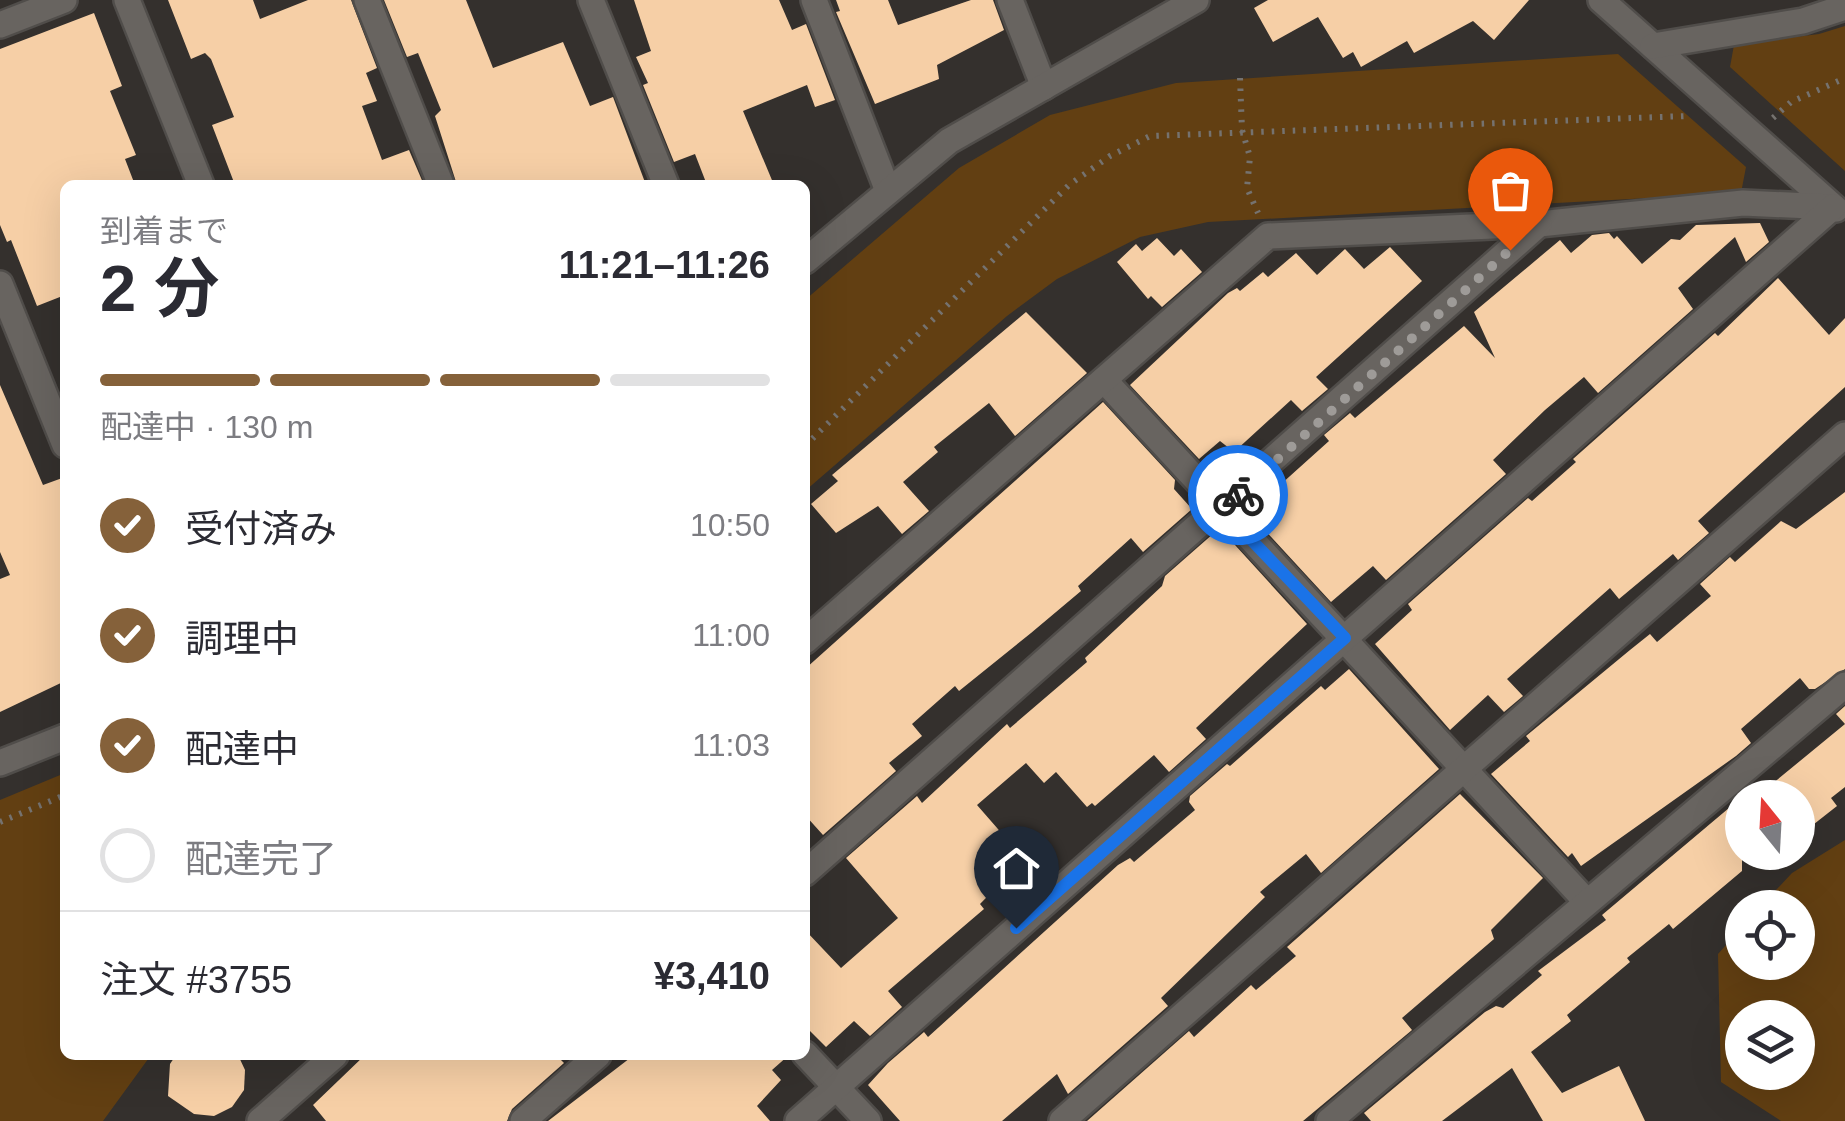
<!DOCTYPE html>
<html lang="ja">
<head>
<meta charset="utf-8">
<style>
  :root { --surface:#fff; --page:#f7f7f7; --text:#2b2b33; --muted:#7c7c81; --line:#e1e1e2; --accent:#85613a }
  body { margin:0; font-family:Arial,"Noto Sans JP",sans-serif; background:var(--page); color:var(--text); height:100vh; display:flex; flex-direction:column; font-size:38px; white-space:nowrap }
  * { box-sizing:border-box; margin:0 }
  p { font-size:32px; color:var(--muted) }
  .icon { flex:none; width:55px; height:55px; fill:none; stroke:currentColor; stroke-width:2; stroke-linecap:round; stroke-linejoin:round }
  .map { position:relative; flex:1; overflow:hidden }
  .side { position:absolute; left:60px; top:180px; width:750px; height:880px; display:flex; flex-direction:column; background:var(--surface); border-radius:15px; box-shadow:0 10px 40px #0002 }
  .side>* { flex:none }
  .needle { width:65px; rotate:342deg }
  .tools { position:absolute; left:1725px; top:780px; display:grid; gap:20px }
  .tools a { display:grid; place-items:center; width:90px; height:90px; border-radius:50%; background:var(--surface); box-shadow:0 10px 40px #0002; font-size:50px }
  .pin { position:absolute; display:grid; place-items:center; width:85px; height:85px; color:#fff; margin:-102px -42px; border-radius:50% 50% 50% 0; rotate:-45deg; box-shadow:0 0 10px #0007 }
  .pin .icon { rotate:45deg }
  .courier { position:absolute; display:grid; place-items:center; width:100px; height:100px; margin:-50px; border:8px solid #1a73e8; border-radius:50%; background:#fff; color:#222; box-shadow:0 2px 12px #0007 }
  .head em { font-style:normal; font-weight:700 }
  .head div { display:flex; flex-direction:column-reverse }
  .head { display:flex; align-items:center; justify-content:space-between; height:170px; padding:0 40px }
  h1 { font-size:65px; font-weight:700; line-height:75px }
  .bar { display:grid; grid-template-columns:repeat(4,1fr); gap:15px 10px; align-content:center; height:120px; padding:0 40px }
  .bar i { height:12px; border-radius:8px; background:var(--line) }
  .bar .current { background:var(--accent) }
  .bar p { grid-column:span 4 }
  .line { display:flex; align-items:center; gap:25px; padding:0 40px; border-top:2px solid var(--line) }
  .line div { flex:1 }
  ol { padding:0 40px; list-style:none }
  li { display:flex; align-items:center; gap:30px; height:110px }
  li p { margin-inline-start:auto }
  li .icon { padding:10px; border-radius:50%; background:var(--accent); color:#fff; stroke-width:4 }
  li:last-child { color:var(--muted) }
  li i { width:55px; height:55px; border:5px solid var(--line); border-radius:50% }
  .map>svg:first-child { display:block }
  .green { fill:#623f12; fill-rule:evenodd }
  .building { fill:#f6cfa6 }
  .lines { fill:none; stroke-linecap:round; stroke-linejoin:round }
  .minor-casing { stroke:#504d4a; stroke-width:30 }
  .tertiary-casing { stroke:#504d4a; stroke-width:30 }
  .path { stroke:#75726f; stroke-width:6; stroke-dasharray:2.5 8; stroke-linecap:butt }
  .minor { stroke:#686460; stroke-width:25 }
  .tertiary { stroke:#686460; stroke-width:25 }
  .done { stroke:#9e9b98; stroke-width:10; stroke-dasharray:0 18 }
  .route { stroke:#1a73e8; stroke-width:12 }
</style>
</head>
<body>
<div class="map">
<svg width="1845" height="1121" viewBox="0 0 1845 1121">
  <rect width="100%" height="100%" fill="#34302d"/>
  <!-- green -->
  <g class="green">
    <path d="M1845,26V171L1730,67L1734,45L1819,34Z"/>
    <path d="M1618,54L1746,167L1741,193L1208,222L1140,237L1057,279L1007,316L805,491V300L959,168L1050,115L1176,83Z"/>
    <path d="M65,773V1055H151L103,1121H0V800Z"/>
    <path d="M1845,840V1121H1781L1721,1082L1718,954L1742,927V962H1798V908L1760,907L1792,873ZM1742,1018H1798V1072H1742Z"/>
  </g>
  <!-- building -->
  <g class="building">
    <path d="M168,0H253L260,19L308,0H351L377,68L366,73L377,101L362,106L382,160L409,150L424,185H235L212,125L234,117L211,59L205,53L191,59Z"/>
    <path d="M384,0H466L493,68L563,42L590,106L613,97L646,185H457L435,116L441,110L418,53L407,57Z"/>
    <path d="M634,0H779L792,30L806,24L835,100L815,107L807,85L743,111L774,185H707L695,154L674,162L643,85L648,83L636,57L651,51Z"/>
    <path d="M836,0H888L898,25L971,0H993L1004,30L937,65L939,79L875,104L836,12L840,11Z"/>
    <path d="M1268,0H1529L1494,40L1473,21L1414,53L1407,41L1361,67L1353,52L1343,58L1318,17L1273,42L1254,8Z"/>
    <path d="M94,13L122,86L110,91L136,155L125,159L135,185H65V295L37,306L11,240L7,242L0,225V49Z"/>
    <path d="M1760,223L1769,242L1746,262L1735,237L1678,288L1693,309L1598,393L1584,377L1545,410L1493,460L1506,474L1386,580L1373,566L1331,602L1249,513L1329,441L1324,435L1350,413L1355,418L1464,326L1495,358L1474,312L1560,240L1571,253L1592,235L1609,233L1614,239L1617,236L1642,264L1671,239L1680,240L1696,225Z"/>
    <path d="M1157,238L1174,256L1181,249L1202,272L1162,307L1151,296L1148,299L1117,262L1136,244L1142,251Z"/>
    <path d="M1390,247L1422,281L1316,377L1328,389L1302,411L1291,400L1234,452L1220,441L1199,459L1130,385L1228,293L1237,288L1240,291L1263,272L1268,277L1296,253L1317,275L1345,249L1364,269Z"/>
    <path d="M1778,278L1829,335L1845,318V387L1698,521L1709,533L1678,560L1673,554L1619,599L1610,588L1507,679L1523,696L1504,712L1488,695L1450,730L1375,644L1412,610L1408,604L1528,498L1532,501L1576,462L1573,459L1715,333L1718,336Z"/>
    <path d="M1026,312L1087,373L1015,436L989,403L934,447L938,452L903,482L929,511L902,534L878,506L836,533L811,504L838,481L832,475Z"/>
    <path d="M0,385L43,485L65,477V681L0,712V579L10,575L0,552Z"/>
    <path d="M1103,402L1175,480L1174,489L1192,509L1143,552L1131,538L1078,586L1081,591L1031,633L959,691L955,686L912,724L922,736L889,763L896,771L823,835L805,815V669Z"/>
    <path d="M1845,492V669L1815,689H1809L1800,678L1741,729L1751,743L1736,756L1581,866L1572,853L1568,857L1491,774L1530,741L1526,736L1630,650L1650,634L1657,642L1711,596L1700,584L1730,557L1735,562L1781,521L1796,529Z"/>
    <path d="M1214,533L1219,539L1225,534L1307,624L1196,728L1206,739L1169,772L1154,755L1095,806L1092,803L1087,807L1056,772L1044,783L1026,763L977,805L1024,859L980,904L984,909L888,991L902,1007L870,1036L854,1021L826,1047L805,1026V930L841,968L898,918L846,858L917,796L922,803L1007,724L1010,728L1087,662L1085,658L1162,586L1165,576Z"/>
    <path d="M1349,669L1439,769L1321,873L1306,854L1260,892L1265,897L1161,998L1168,1006L1068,1094L1057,1074L1002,1121H900L868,1085L888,1063L924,1032L928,1037L1118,865L1130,858L1134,862L1195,810L1189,802L1190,796L1227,764L1230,766L1321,686L1325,690Z"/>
    <path d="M1845,706V787L1831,798L1837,806L1809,828L1798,814V798H1755L1845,724L1836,714Z"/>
    <path d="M1460,794L1543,878L1491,930L1494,939L1402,1018L1412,1030L1303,1121H1087L1189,1031L1194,1037L1251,985L1256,990L1296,956L1287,947Z"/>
    <path d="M1742,797V871L1673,929L1669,924L1627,958L1630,962L1567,1015L1571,1021L1531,1052L1562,1093L1619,1066L1645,1121H1543L1512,1068L1442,1121H1371L1364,1113L1485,1012L1496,1006L1503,1008L1542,975L1538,971L1606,920L1602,915Z"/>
    <path d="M176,1055H238L245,1070L244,1090L232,1107L214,1116L194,1114L168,1096L170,1064Z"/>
    <path d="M365,1055H556L564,1063L512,1109L507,1121H326L313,1105Z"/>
    <path d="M634,1055H789L772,1070L781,1080L757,1106L770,1121H548Z"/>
  </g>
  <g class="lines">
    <!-- minor casing -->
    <g class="minor-casing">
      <g id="minor">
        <path d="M127,0L201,185"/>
        <path d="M367,0L441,185"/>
        <path d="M591,0L666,185"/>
        <path d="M814,0L888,191"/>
        <path d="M1010,0L1044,87"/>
        <path d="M1601,0L1836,209"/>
        <path d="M0,25L64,0"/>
        <path d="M1653,46L1803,21L1845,7"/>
        <path d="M0,284L65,445"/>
        <path d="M1104,380L1586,901"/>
        <path d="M805,641L1268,236L1539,224L1743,203L1833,207"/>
        <path d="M805,873L1539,224"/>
        <path d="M805,1054L868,1121"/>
        <path d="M260,1121L335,1055"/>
        <path d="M523,1121L598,1055"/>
        <path d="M798,1121L1833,207"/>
        <path d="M1062,1121L1845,435"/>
        <path d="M1329,1121L1845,685"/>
      </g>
    </g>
    <!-- tertiary casing -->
    <g class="tertiary-casing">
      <g id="tertiary">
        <path d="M805,261L949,141L1196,0"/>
        <path d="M0,763L65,737"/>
      </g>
    </g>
    <!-- path -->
    <g class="path">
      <path d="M1240,78L1242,130L1250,157L1247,188L1258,213"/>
      <path d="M1773,118L1791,102L1845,78"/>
      <path d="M805,446L1069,185L1110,156L1150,136L1687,116"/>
      <path d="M0,822L65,795"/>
    </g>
    <!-- minor -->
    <use href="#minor" class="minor"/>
    <!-- tertiary -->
    <use href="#tertiary" class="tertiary"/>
  </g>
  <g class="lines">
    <!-- done -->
    <path class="done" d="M1238,495L1510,250"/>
    <!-- route -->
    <path class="route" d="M1016,928L1345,638L1222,509L1238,495"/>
  </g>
</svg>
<div class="tools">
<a><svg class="needle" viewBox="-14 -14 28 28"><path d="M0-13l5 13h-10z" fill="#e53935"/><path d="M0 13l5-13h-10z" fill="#7c7c81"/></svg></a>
<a><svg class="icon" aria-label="locate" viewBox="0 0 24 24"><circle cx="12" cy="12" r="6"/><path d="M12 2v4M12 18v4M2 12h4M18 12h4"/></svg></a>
<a><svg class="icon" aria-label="layers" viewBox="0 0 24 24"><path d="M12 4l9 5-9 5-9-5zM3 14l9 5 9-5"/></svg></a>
</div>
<div class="pin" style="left:1510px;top:250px;background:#ea580c"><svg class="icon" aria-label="bag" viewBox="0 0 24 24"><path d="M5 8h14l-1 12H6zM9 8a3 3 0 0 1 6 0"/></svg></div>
<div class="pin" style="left:1016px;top:928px;background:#1f2937"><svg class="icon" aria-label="home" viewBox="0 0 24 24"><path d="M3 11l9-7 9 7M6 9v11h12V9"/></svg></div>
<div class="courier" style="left:1238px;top:495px"><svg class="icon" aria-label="bike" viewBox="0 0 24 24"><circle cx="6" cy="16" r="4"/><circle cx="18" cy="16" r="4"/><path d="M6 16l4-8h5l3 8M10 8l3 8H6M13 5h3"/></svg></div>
<section class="side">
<div class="head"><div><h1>2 分</h1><p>到着まで</p></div><em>11:21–11:26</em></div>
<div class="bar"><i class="current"></i><i class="current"></i><i class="current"></i><i></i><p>配達中 · 130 m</p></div>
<ol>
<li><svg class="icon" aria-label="check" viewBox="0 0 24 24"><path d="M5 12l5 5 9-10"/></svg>受付済み<p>10:50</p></li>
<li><svg class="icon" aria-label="check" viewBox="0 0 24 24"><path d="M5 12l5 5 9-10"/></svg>調理中<p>11:00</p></li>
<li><svg class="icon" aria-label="check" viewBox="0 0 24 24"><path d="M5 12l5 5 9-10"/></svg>配達中<p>11:03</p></li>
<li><i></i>配達完了</li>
</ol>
<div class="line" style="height:130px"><div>注文 #3755</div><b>¥3,410</b></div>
</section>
</div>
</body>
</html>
